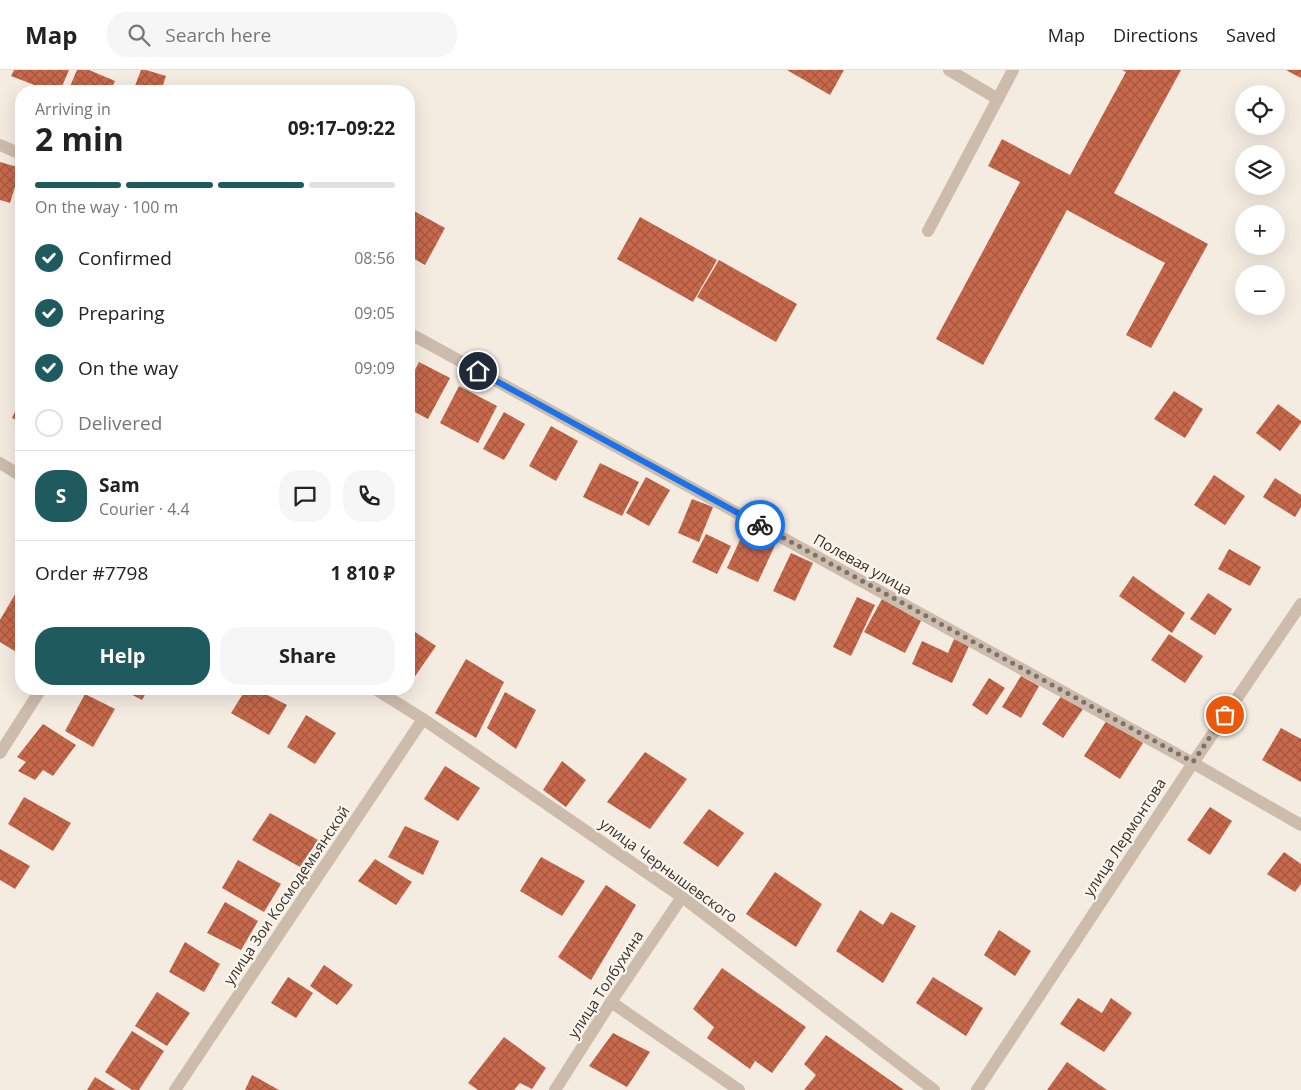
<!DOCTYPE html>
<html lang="en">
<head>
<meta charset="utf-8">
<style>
  :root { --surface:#fff; --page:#f6f6f6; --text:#222; --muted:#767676; --line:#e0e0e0; --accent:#1f5a5e }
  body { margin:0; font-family:"Open Sans",sans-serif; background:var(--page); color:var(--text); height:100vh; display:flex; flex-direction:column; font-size:19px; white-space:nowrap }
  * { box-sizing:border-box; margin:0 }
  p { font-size:16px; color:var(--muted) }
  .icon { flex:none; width:28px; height:28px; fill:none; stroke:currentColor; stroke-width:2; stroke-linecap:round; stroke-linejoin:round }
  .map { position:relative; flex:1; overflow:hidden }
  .panel { position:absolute; left:15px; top:15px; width:400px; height:610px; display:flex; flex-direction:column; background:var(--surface); border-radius:20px; box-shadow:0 5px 20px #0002 }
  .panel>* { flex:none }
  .buttons { position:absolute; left:1235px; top:15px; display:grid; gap:10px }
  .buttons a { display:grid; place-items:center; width:50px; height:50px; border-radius:50%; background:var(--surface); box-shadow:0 5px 20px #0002; font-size:25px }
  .pin { position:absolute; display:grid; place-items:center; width:42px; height:42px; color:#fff; margin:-21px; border:2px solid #fff; border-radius:50%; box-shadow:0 1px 5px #0007 }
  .courier { position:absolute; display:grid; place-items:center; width:50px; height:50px; margin:-25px; border:4px solid #1a73e8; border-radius:50%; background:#fff; color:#222; box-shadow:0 1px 6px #0007 }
  .overview em { font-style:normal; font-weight:700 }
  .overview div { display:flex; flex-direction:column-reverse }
  .overview { display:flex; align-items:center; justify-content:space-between; height:85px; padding:0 20px }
  h1 { font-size:32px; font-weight:700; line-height:38px }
  .bar { display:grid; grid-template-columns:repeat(4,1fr); gap:8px 5px; align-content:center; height:60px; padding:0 20px }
  .bar i { height:6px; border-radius:4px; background:var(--line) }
  .bar .active { background:var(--accent) }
  .bar p { grid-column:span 4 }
  .line { display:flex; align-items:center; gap:12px; padding:0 20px; border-top:1px solid var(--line) }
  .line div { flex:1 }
  .round { display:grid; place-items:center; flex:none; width:52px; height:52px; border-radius:20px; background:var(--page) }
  ol { padding:0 20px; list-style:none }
  li { display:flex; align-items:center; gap:15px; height:55px }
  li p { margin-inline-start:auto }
  li .icon { padding:5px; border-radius:50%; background:var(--accent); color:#fff; stroke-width:4 }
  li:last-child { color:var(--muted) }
  li i { width:28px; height:28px; border:2px solid var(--line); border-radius:50% }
  .cta { display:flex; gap:10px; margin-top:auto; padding:10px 20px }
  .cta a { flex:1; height:58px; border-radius:20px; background:var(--accent); color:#fff; font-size:20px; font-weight:700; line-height:58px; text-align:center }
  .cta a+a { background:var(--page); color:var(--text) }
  header { display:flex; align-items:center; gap:30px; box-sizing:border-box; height:70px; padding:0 25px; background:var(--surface); border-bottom:1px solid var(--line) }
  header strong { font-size:24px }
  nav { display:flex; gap:28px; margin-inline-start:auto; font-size:18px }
  .search { width:350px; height:45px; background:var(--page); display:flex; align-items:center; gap:12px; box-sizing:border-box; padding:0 18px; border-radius:20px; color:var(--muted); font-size:19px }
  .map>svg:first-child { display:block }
  .building { fill:url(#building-cross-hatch) }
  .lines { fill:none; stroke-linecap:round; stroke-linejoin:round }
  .minor { stroke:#cdbbac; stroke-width:12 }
  .done { stroke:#7c716b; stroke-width:5; stroke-dasharray:0 9 }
  .route { stroke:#1a73e8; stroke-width:6 }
  .labels { text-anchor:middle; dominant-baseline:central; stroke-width:4.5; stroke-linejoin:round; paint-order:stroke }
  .street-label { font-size:15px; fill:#3b302b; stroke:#fbf5ee }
</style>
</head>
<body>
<header>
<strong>Map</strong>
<div class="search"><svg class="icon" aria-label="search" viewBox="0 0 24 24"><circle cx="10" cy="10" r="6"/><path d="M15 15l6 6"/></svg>Search here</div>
<nav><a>Map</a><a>Directions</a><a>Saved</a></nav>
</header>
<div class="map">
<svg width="1301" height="1020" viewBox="0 0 1301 1020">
  <defs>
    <pattern id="building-cross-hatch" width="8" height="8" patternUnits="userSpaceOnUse" patternTransform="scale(1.25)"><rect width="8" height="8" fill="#c8694b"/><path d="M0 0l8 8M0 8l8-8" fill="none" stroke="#a4573f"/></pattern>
  </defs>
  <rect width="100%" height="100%" fill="#f4ebe1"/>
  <!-- building -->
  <g class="building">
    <path d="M14,0H69L60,21H50L11,6Z"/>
    <path d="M77,0H89L115,11L110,21H68Z"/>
    <path d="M141,0H146L166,6L161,21H133Z"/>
    <path d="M787,0H844L830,25Z"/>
    <path d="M1122,0H1181L1114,123L1208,174L1151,278L1126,265L1165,193L1067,140L983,295L936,269L1020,112L988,96L1002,69L1070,105L1126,2Z"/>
    <path d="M1286,0H1301V8Z"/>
    <path d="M0,92L21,98L10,133L0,130Z"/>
    <path d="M414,141L445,158L425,195L409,186V150Z"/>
    <path d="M640,147L717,190L693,232L617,189Z"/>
    <path d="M719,190L797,234L776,272L697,227Z"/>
    <path d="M419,292L450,308L428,349L409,339V312Z"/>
    <path d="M459,316L497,336L478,373L440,353Z"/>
    <path d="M1174,321L1203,339L1185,368L1154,349Z"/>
    <path d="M21,329V353L12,348Z"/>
    <path d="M1278,334L1301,351V353L1280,381L1256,363Z"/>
    <path d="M504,342L525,354L504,390L483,379Z"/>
    <path d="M551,356L578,371L556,411L529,396Z"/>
    <path d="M600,393L639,412L622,446L583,427Z"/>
    <path d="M1214,405L1245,426L1225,455L1194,435Z"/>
    <path d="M646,407L670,420L649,456L626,443Z"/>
    <path d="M1275,408L1301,425V437L1295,447L1263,427Z"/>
    <path d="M692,429L713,437L699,472L678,463Z"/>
    <path d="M745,459L776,473L758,512L727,498Z"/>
    <path d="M706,464L731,476L717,504L692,492Z"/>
    <path d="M1229,479L1261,497L1250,516L1218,499Z"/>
    <path d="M791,483L813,493L795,531L773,521Z"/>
    <path d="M1133,506L1185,543L1172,563L1119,526Z"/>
    <path d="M21,514V585L0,572V550Z"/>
    <path d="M1208,523L1232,539L1215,565L1190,549Z"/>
    <path d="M857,527L875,535L851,586L833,577Z"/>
    <path d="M882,529L921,551L905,583L864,562Z"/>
    <path d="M409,558L436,576L411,612L409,611Z"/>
    <path d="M1169,564L1203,586L1185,613L1151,590Z"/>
    <path d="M954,569L969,576L952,613L912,594L922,571L948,583Z"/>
    <path d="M466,589L504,612L476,668L435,643Z"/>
    <path d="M1021,606L1039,616L1021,648L1002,637Z"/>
    <path d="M989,608L1005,618L987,645L972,635Z"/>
    <path d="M121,619H148L142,630Z"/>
    <path d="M246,619H256L287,635L269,665L231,643Z"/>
    <path d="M505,622L536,640L516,679L487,658Z"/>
    <path d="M85,624L115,639L93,677L65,661Z"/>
    <path d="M1062,625L1083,639L1063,668L1042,654Z"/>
    <path d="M306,645L336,663L315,694L287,677Z"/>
    <path d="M1107,650L1143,673L1120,709L1084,686Z"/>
    <path d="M43,654L76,675L53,706L43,700L35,710L18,701L26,692L17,687Z"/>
    <path d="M1281,658L1301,669V712L1262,690Z"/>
    <path d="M645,682L687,709L650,759L607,732Z"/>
    <path d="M562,691L586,710L566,737L543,720Z"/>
    <path d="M445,696L480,718L458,751L424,729Z"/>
    <path d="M24,727L71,753L53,781L8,754Z"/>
    <path d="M1210,737L1232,751L1210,785L1187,770Z"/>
    <path d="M709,739L744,763L718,797L683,773Z"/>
    <path d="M270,743L318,770L300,797L252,770Z"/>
    <path d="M405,756L439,771L423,805L388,787Z"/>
    <path d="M0,779L30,796L15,819L0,810Z"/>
    <path d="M1284,782L1301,794V814L1295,822L1267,804Z"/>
    <path d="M541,787L585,811L562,846L520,821Z"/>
    <path d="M375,789L412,812L396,835L358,811Z"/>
    <path d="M238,790L281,814L264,842L222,818Z"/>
    <path d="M775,802L822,834L796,877L746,844Z"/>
    <path d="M606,815L636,835L591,910L558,887Z"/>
    <path d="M225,832L258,851L241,880L207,863Z"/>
    <path d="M860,840L883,855L891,842L916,856L883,913L836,881Z"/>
    <path d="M999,860L1031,881L1015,906L984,885Z"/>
    <path d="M185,872L220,894L204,922L169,902Z"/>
    <path d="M324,895L353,915L337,935L310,916Z"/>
    <path d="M722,898L806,957L772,1003L755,991L750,999L707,968L714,957L693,939Z"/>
    <path d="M288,907L313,923L296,948L271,933Z"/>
    <path d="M933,907L983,938L966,966L916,933Z"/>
    <path d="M157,922L190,943L167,976L135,956Z"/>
    <path d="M1078,928L1102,943L1111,928L1132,943L1104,982L1060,954Z"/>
    <path d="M132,961L164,981L139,1020H132L105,1002Z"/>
    <path d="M613,963L650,982L627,1017L589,996Z"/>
    <path d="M826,965L904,1020H804L816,1005L804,994Z"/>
    <path d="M504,967L546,998L532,1019L520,1013L514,1020H478L468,1013Z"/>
    <path d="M1067,992L1107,1020H1047Z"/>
    <path d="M252,1005L279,1020H245Z"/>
    <path d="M95,1007L116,1020H87Z"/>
  </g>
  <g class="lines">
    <!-- minor -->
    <g class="minor">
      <path d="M949,0L998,29"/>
      <path d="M0,75L21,84"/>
      <path d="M928,161L1013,0"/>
      <path d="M409,263L1193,693L1301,755"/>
      <path d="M0,393L21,406"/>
      <path d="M375,619L423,649L682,827L934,1020"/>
      <path d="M0,683L41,619"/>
      <path d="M611,932L739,1020"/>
      <path d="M175,1020L423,649"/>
      <path d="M555,1020L611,932L682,827"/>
      <path d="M977,1020L1193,693L1301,534"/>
    </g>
  </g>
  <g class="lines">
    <!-- done -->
    <path class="done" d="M760,455L1193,692L1225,645"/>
    <!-- route -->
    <path class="route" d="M478,301L760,455"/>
  </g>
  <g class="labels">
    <!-- street labels -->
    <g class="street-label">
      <text transform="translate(863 494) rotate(29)">Полевая улица</text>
      <text transform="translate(1124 767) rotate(-57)">улица Лермонтова</text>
      <text transform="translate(669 800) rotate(36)">улица Чернышевского</text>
      <text transform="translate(286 825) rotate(-56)">улица Зои Космодемьянской</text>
      <text transform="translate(605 914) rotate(-57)">улица Толбухина</text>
    </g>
  </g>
</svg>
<div class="buttons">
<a><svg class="icon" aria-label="locate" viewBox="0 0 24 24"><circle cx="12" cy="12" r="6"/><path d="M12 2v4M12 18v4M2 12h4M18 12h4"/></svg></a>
<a><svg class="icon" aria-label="layers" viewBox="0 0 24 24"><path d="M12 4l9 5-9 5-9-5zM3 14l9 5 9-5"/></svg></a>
<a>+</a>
<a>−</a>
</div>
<div class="pin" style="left:1225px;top:645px;background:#ea580c"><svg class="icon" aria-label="bag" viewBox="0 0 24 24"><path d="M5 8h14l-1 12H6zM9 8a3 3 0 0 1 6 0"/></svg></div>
<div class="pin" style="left:478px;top:301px;background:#1f2937"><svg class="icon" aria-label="home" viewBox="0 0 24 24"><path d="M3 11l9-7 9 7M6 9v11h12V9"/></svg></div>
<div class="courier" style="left:760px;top:455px"><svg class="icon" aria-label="bike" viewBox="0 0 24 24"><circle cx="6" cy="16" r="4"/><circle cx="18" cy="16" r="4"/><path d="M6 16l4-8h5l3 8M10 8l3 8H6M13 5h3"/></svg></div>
<section class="panel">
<div class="overview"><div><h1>2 min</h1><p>Arriving in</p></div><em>09:17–09:22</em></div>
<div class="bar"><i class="active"></i><i class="active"></i><i class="active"></i><i></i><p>On the way · 100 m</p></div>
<ol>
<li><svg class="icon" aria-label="check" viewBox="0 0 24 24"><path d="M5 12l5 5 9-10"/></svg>Confirmed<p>08:56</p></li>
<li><svg class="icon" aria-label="check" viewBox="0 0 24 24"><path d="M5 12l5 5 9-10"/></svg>Preparing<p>09:05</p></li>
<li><svg class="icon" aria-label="check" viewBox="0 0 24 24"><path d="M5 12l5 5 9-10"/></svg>On the way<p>09:09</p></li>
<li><i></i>Delivered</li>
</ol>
<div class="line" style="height:90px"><b class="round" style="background:var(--accent);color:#fff">S</b><div><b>Sam</b><p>Courier · 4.4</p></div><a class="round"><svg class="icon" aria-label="chat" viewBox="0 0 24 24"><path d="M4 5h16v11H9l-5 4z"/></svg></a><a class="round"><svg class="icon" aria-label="phone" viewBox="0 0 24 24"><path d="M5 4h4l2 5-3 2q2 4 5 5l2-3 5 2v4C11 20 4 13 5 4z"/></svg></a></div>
<div class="line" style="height:65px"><div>Order #7798</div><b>1 810 ₽</b></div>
<div class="cta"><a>Help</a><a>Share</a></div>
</section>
</div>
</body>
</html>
